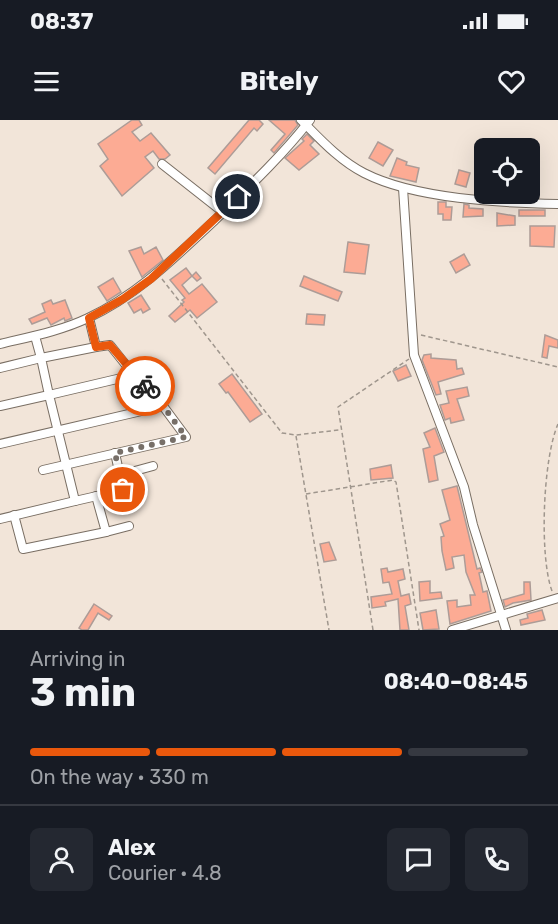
<!DOCTYPE html>
<html lang="en">
<head>
<meta charset="utf-8">
<style>
  :root { --surface:#171b24; --page:#242831; --text:#f1f3f6; --muted:#9ea1a6; --line:#363941; --accent:#ea580c }
  body { margin:0; font-family:Rubik,sans-serif; background:var(--page); color:var(--text); height:100vh; display:flex; flex-direction:column; font-size:22px; white-space:nowrap }
  * { box-sizing:border-box; margin:0 }
  p { font-size:20px; color:var(--muted) }
  .icon { flex:none; width:33px; height:33px; fill:none; stroke:currentColor; stroke-width:2; stroke-linecap:round; stroke-linejoin:round }
  .map { position:relative; height:510px; overflow:hidden }
  .panel { display:flex; flex-direction:column; background:var(--surface); flex:1 }
  .panel>* { flex:none }
  .tools { position:absolute; left:474px; top:18px; display:grid; gap:12px }
  .tools a { display:grid; place-items:center; width:66px; height:66px; border-radius:9px; background:var(--surface); box-shadow:0 6px 24px #0002; font-size:30px }
  .pin { position:absolute; display:grid; place-items:center; width:51px; height:51px; color:#fff; margin:-26px; border:3px solid #fff; border-radius:50%; box-shadow:0 2px 6px #0007 }
  .courier { position:absolute; display:grid; place-items:center; width:60px; height:60px; margin:-30px; border:4px solid #ea580c; border-radius:50%; background:#fff; color:#222; box-shadow:0 2px 8px #0007 }
  .head em { font-style:normal; font-weight:700 }
  .head div { display:flex; flex-direction:column-reverse }
  .head { display:flex; align-items:center; justify-content:space-between; height:102px; padding:0 30px }
  h1 { font-size:39px; font-weight:700; line-height:45px }
  .bar { display:grid; grid-template-columns:repeat(4,1fr); gap:9px 6px; align-content:center; height:72px; padding:0 30px }
  .bar i { height:8px; border-radius:4px; background:var(--line) }
  .bar .on { background:var(--accent) }
  .bar p { grid-column:span 4 }
  .line { display:flex; align-items:center; gap:15px; padding:0 30px; border-top:2px solid var(--line) }
  .line div { flex:1 }
  .round { display:grid; place-items:center; flex:none; width:63px; height:63px; border-radius:9px; background:var(--page) }
  .status { display:flex; justify-content:space-between; align-items:center; height:42px; padding:0 30px; background:var(--surface); direction:ltr }
  .status svg { height:16px; fill:currentColor }
  header { display:flex; justify-content:space-between; align-items:center; height:78px; padding:0 30px; background:var(--surface); font-size:27px; font-weight:700 }
  .map>svg:first-child { display:block }
  .building { fill:#fcab94; stroke:#ad9c97; stroke-width:1.5 }
  .lines { fill:none; stroke-linecap:round; stroke-linejoin:round }
  .minor-casing { stroke:#796e63; stroke-width:10 }
  .path { stroke:#9f968d; stroke-width:1.5; stroke-dasharray:4.5 3; stroke-linecap:butt }
  .minor { stroke:#fff; stroke-width:8 }
  .done { stroke:#776f68; stroke-width:6; stroke-dasharray:0 10.8 }
  .route { stroke:#ea580c; stroke-width:8 }
</style>
</head>
<body>
<div class="status"><b>08:37</b><svg viewBox="0 0 49 12"><path d="M0 12V9h3v3zM5 12V6h3v6zM10 12V3h3v9zM15 12V0h3v12zM26 1h20v11H26zM47 4h2v5h-2z"/></svg></div>
<header><svg class="icon" aria-label="menu" viewBox="0 0 24 24"><path d="M4 6h16M4 12h16M4 18h16"/></svg>Bitely<svg class="icon" aria-label="heart" viewBox="0 0 24 24"><path d="M12 20l-8-8c-3-5 5-10 8-4 3-6 11-1 8 4z"/></svg></header>
<div class="map">
<svg width="558" height="510" viewBox="0 0 558 510">
  <rect width="100%" height="100%" fill="#f2e5d9"/>
  <!-- building -->
  <g class="building">
    <path d="M132,0H139L142,5L132,12L140,21L151,13L170,35L165,39H159L153,31L145,37L154,48L122,76L100,46L108,39L98,24Z"/>
    <path d="M249,0H259L263,4L257,11L254,8L215,54L208,48Z"/>
    <path d="M269,0H295L298,5L274,33L271,30L285,14Z"/>
    <path d="M307,14L314,21L310,25L319,34L299,50L285,38L304,21L302,19Z"/>
    <path d="M378,22L393,30L383,46L369,38Z"/>
    <path d="M397,38L407,42L406,45L419,48L416,62L390,56Z"/>
    <path d="M459,50L470,53L466,67L455,64Z"/>
    <path d="M438,82H446V87H452L451,100H443V94H438Z"/>
    <path d="M464,84L469,85V88L483,89V96L463,97Z"/>
    <rect x="519" y="90" width="26" height="6"/>
    <path d="M497,93L515,96V105L497,106Z"/>
    <path d="M530,106H555L554,127L530,126Z"/>
    <path d="M348,122L369,125L365,154L344,152Z"/>
    <path d="M141,127L144,134L156,127L163,140L142,157L129,131Z"/>
    <path d="M464,134L470,145L456,153L450,142Z"/>
    <path d="M186,148L192,156L196,152L201,158L197,161L192,156L182,165L189,174L202,164L217,182L197,198L190,190L175,202L169,196L184,182L182,180L185,178L170,160Z"/>
    <path d="M304,156L342,172L338,181L300,166Z"/>
    <path d="M113,158L121,172L107,181L98,167Z"/>
    <path d="M141,175L150,189L143,193L141,189L134,193L128,183Z"/>
    <path d="M51,180L53,184L65,180L72,198L65,201L64,198L51,205L47,198L32,204L29,199L45,192L42,184Z"/>
    <path d="M307,194L325,195L324,205L306,204Z"/>
    <path d="M545,215L558,220V228L549,226L547,238L542,237Z"/>
    <path d="M431,234V238L456,240L457,249L462,248L464,254L438,262L441,274L436,275L422,240L424,235Z"/>
    <path d="M406,245L411,256L398,261L393,251Z"/>
    <path d="M232,254L262,294L250,302L228,272L226,273L219,264Z"/>
    <path d="M467,267L469,276L457,279L464,300L451,303L450,298L445,300L440,285L449,283L446,271Z"/>
    <path d="M435,308L444,332L434,336L438,360L429,362L423,329L430,327L424,313Z"/>
    <path d="M391,345L393,358L371,360L370,349Z"/>
    <path d="M457,366L477,449L480,448L482,452L479,453L483,472L487,471L491,491L450,504L447,481L457,480V487L471,485L470,475H475L466,452L464,435L452,437L454,448L446,450L442,431L441,417L444,416L440,404L450,400L442,370Z"/>
    <path d="M329,422L336,440L324,442L320,424Z"/>
    <path d="M387,448L388,452L403,449L405,459L398,461L401,476L409,474L411,484L405,486L409,510H400L398,479L385,482L386,486L372,488L371,477L392,474L389,462L383,463L381,449Z"/>
    <path d="M430,461V473L441,472L442,478L420,481L419,462Z"/>
    <path d="M524,462H530L531,480L513,483L505,487L503,480L524,474Z"/>
    <path d="M94,484L112,496L109,500L98,493L88,510H82L79,508Z"/>
    <path d="M436,490L439,509L423,510L420,493Z"/>
    <path d="M542,490L545,500L521,505L520,500L528,498L527,494Z"/>
  </g>
  <g class="lines">
    <!-- minor casing -->
    <g class="minor-casing">
      <g id="minor">
        <path d="M301,0C320,19 340,41 364,53C415,79 501,83 558,84"/>
        <path d="M162,44L223,92"/>
        <path d="M403,68L414,235L464,367L473,405L506,510"/>
        <path d="M0,224C29,217 61,211 88,198C139,174 174,138 215,100C248,68 282,36 310,0"/>
        <path d="M0,248L41,238L35,216"/>
        <path d="M0,286L49,275L41,238L96,227L89,198"/>
        <path d="M0,324L163,286L134,255"/>
        <path d="M43,350L186,317L163,286"/>
        <path d="M120,355L153,346"/>
        <path d="M96,376L106,412L129,406"/>
        <path d="M75,381L123,370L115,333"/>
        <path d="M14,395L23,429L106,412"/>
        <path d="M0,399L75,381L49,275L134,255L110,225L96,227"/>
        <path d="M452,510L558,478"/>
      </g>
    </g>
    <!-- path -->
    <g class="path">
      <path d="M162,159L282,313L296,315L339,310"/>
      <path d="M421,215L558,247"/>
      <path d="M296,316L329,510"/>
      <path d="M306,374L393,360L396,362L419,510"/>
      <path d="M552,471C539,436 543,338 558,304"/>
      <path d="M373,510L338,287L409,239"/>
    </g>
    <!-- minor -->
    <use href="#minor" class="minor"/>
  </g>
  <g class="lines">
    <!-- done -->
    <path class="done" d="M123,370L115,333L186,317L163,286L145,266"/>
    <!-- route -->
    <path class="route" d="M145,266L110,225L96,227L89,198L123,179L151,159L238,77"/>
  </g>
</svg>
<div class="tools">
<a><svg class="icon" aria-label="locate" viewBox="0 0 24 24"><circle cx="12" cy="12" r="6"/><path d="M12 2v4M12 18v4M2 12h4M18 12h4"/></svg></a>
</div>
<div class="pin" style="left:123px;top:370px;background:#ea580c"><svg class="icon" aria-label="bag" viewBox="0 0 24 24"><path d="M5 8h14l-1 12H6zM9 8a3 3 0 0 1 6 0"/></svg></div>
<div class="pin" style="left:238px;top:77px;background:#1f2937"><svg class="icon" aria-label="home" viewBox="0 0 24 24"><path d="M3 11l9-7 9 7M6 9v11h12V9"/></svg></div>
<div class="courier" style="left:145px;top:266px"><svg class="icon" aria-label="bike" viewBox="0 0 24 24"><circle cx="6" cy="16" r="4"/><circle cx="18" cy="16" r="4"/><path d="M6 16l4-8h5l3 8M10 8l3 8H6M13 5h3"/></svg></div>
</div>
<section class="panel">
<div class="head"><div><h1>3 min</h1><p>Arriving in</p></div><em>08:40–08:45</em></div>
<div class="bar"><i class="on"></i><i class="on"></i><i class="on"></i><i></i><p>On the way · 330 m</p></div>
<div class="line" style="height:108px"><a class="round"><svg class="icon" aria-label="person" viewBox="0 0 24 24"><circle cx="12" cy="8" r="4"/><path d="M4 21q1-7 8-7t8 7"/></svg></a><div><b>Alex</b><p>Courier · 4.8</p></div><a class="round"><svg class="icon" aria-label="chat" viewBox="0 0 24 24"><path d="M4 5h16v11H9l-5 4z"/></svg></a><a class="round"><svg class="icon" aria-label="phone" viewBox="0 0 24 24"><path d="M5 4h4l2 5-3 2q2 4 5 5l2-3 5 2v4C11 20 4 13 5 4z"/></svg></a></div>
</section>
</body>
</html>
